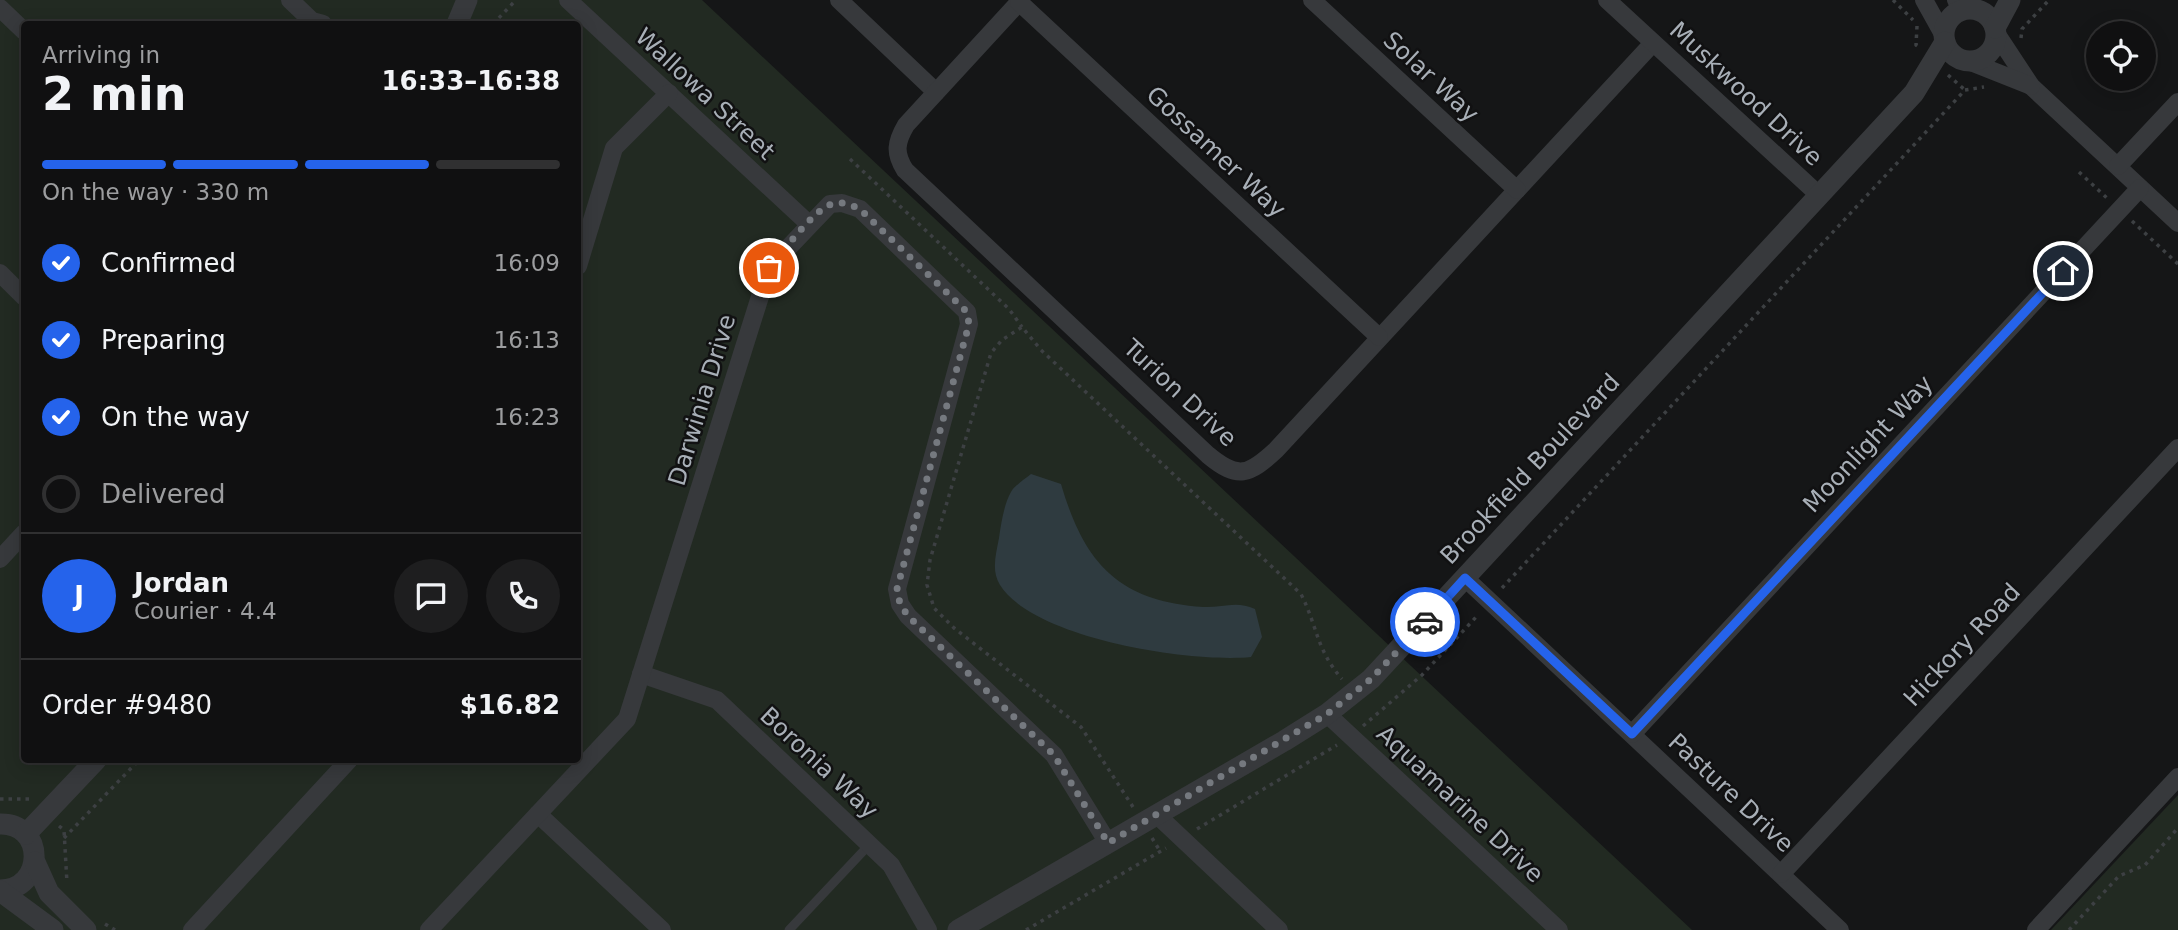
<!DOCTYPE html>
<html lang="en">
<head>
<meta charset="utf-8">
<style>
  :root { --surface:#101011; --page:#1e1e1f; --text:#f1f3f6; --muted:#9c9d9f; --line:#303031; --accent:#2563eb }
  body { margin:0; font-family:"DejaVu Sans",sans-serif; background:var(--page); color:var(--text); height:100vh; display:flex; flex-direction:column; font-size:26px; white-space:nowrap }
  * { box-sizing:border-box; margin:0 }
  p { font-size:23px; color:var(--muted) }
  .icon { flex:none; width:38px; height:38px; fill:none; stroke:currentColor; stroke-width:2; stroke-linecap:round; stroke-linejoin:round }
  .map { position:relative; flex:1; overflow:hidden }
  .details { position:absolute; left:21px; top:21px; width:560px; height:742px; display:flex; flex-direction:column; background:var(--surface); border-radius:7px; box-shadow:0 4px 18px #0003,0 0 0 2px var(--line) }
  .details>* { flex:none }
  .tools { position:absolute; left:2086px; top:21px; display:grid; gap:14px }
  .tools a { display:grid; place-items:center; width:70px; height:70px; border-radius:50%; background:var(--surface); box-shadow:0 4px 18px #0003,0 0 0 2px var(--line); font-size:35px }
  .pin { position:absolute; display:grid; place-items:center; width:60px; height:60px; color:#fff; margin:-30px; border:4px solid #fff; border-radius:50%; box-shadow:0 2px 7px #0007 }
  .courier { position:absolute; display:grid; place-items:center; width:70px; height:70px; margin:-35px; border:5px solid #2563eb; border-radius:50%; background:#fff; color:#222; box-shadow:0 2px 9px #0007 }
  .overview em { font-style:normal; font-weight:700 }
  .overview div { display:flex; flex-direction:column-reverse }
  .overview { display:flex; align-items:center; justify-content:space-between; height:119px; padding:0 21px }
  h1 { font-size:46px; font-weight:700; line-height:52px }
  .bar { display:grid; grid-template-columns:repeat(4,1fr); gap:10px 7px; align-content:center; height:84px; padding:0 21px }
  .bar i { height:9px; border-radius:5px; background:var(--line) }
  .bar .selected { background:var(--accent) }
  .bar p { grid-column:span 4 }
  .line { display:flex; align-items:center; gap:18px; padding:0 21px; border-top:2px solid var(--line) }
  .line div { flex:1 }
  .round { display:grid; place-items:center; flex:none; width:74px; height:74px; border-radius:37px; background:var(--page) }
  ol { padding:0 21px; list-style:none }
  li { display:flex; align-items:center; gap:21px; height:77px }
  li p { margin-inline-start:auto }
  li .icon { padding:7px; border-radius:50%; background:var(--accent); color:#fff; stroke-width:4 }
  li:last-child { color:var(--muted) }
  li i { width:38px; height:38px; border:4px solid var(--line); border-radius:50% }
  .map>svg:first-child { display:block }
  .green { fill:#222a22; fill-rule:evenodd }
  .water { fill:#2f3b40 }
  .lines { fill:none; stroke-linecap:round; stroke-linejoin:round }
  .path { stroke:#3d4043; stroke-width:3.5; stroke-dasharray:3.5 5; stroke-linecap:butt }
  .service { stroke:#37393c; stroke-width:9 }
  .minor { stroke:#37393c; stroke-width:18 }
  .tertiary { stroke:#37393c; stroke-width:21 }
  .done { stroke:#75797f; stroke-width:7; stroke-dasharray:0 12.6 }
  .route { stroke:#2563eb; stroke-width:9 }
  .labels { text-anchor:middle; dominant-baseline:central; stroke-width:5; stroke-linejoin:round; paint-order:stroke }
  .street-label { font-size:24px; fill:#a8afb7; stroke:#111112 }
</style>
</head>
<body>
<div class="map">
<svg width="2178" height="930" viewBox="0 0 2178 930">
  <rect width="100%" height="100%" fill="#151617"/>
  <!-- green -->
  <g class="green">
    <path d="M0,0H702L1692,930H0ZM24,24H578V760H24Z"/>
    <path d="M2178,795V930H2051Z"/>
  </g>
  <!-- water -->
  <path class="water" d="M1031,474L1061,484C1084,562 1117,601 1203,607C1222,608 1236,600 1255,609L1262,637L1251,657C1191,663 1034,639 1000,585C991,571 996,554 999,538C1001,524 1004,504 1011,492C1015,485 1025,479 1031,474Z"/>
  <g class="lines">
    <!-- path -->
    <g class="path">
      <path d="M1893,0L1913,20"/>
      <path d="M493,24L516,0"/>
      <path d="M1917,26L1916,45L1920,48"/>
      <path d="M2021,38L2022,29L2049,0"/>
      <path d="M1948,75L1965,90"/>
      <path d="M850,159L1009,309L1022,327"/>
      <path d="M2079,172L2108,199"/>
      <path d="M2132,221L2178,264"/>
      <path d="M1502,588L1965,90L1984,87"/>
      <path d="M1363,726L1422,675L1478,615"/>
      <path d="M0,799H31"/>
      <path d="M1133,807L1081,727L954,628L934,608L927,585L930,560L991,353L1002,340L1022,327L1041,350L1301,594C1318,628 1316,649 1342,679"/>
      <path d="M59,826L64,830L67,883"/>
      <path d="M1197,829L1337,745"/>
      <path d="M64,838L139,760"/>
      <path d="M1152,838L1160,851"/>
      <path d="M105,924L115,930"/>
      <path d="M1026,930L1166,848"/>
      <path d="M2069,930L2119,876L2145,865L2178,828"/>
    </g>
    <!-- service -->
    <path class="service" d="M789,930L869,845"/>
    <!-- minor -->
    <g class="minor">
      <path d="M290,0L312,21L323,24"/>
      <path d="M568,0L809,224"/>
      <path d="M839,0L936,92"/>
      <path d="M1021,0L906,125C896,142 894,153 905,170L1208,455C1238,480 1249,475 1276,450L1653,43"/>
      <path d="M1312,0L1517,190"/>
      <path d="M1607,0L1820,196"/>
      <path d="M1924,0L1944,36"/>
      <path d="M1956,0L1971,10"/>
      <path d="M1019,2L1379,337"/>
      <path d="M0,8L24,31"/>
      <path d="M1996,33L2031,86L2178,223"/>
      <path d="M1968,61L2031,86"/>
      <path d="M2118,166L2178,102"/>
      <path d="M578,266L614,148L669,93"/>
      <path d="M0,273L24,297"/>
      <path d="M0,559L24,533"/>
      <path d="M1465,578L1840,930"/>
      <path d="M641,674L717,700L891,865L928,930"/>
      <path d="M1327,714L1559,930"/>
      <path d="M1632,734L2140,188"/>
      <path d="M538,814L662,930"/>
      <path d="M1157,815L1279,930"/>
      <path d="M1781,874L2178,448"/>
      <path d="M192,930L349,760"/>
      <path d="M429,930L627,719L769,268L830,204L842,203L860,209L967,312L969,324L897,589L900,604L908,616L1054,755L1108,843"/>
      <path d="M2036,930L2178,777"/>
    </g>
    <!-- tertiary -->
    <g class="tertiary">
      <circle cx="1970" cy="35" r="26"/>
      <path d="M457,24L467,0"/>
      <path d="M1995,28L2010,0"/>
      <path d="M0,824C46,823 45,890 0,890"/>
      <path d="M26,834L96,760"/>
      <path d="M35,862L49,893L86,930"/>
      <path d="M0,891L53,930"/>
      <path d="M958,930L1284,741L1327,714L1371,679L1914,93L1945,42"/>
    </g>
  </g>
  <g class="lines">
    <!-- done -->
    <path class="done" d="M769,268C782,253 814,209 832,204C842,201 851,205 860,209L967,312L969,324L897,589L900,604L908,616L1054,755L1108,843L1327,714L1371,679L1425,622"/>
    <!-- route -->
    <path class="route" d="M1425,622L1465,578L1632,734L2063,271"/>
  </g>
  <g class="labels">
    <!-- street labels -->
    <g class="street-label">
      <text transform="translate(1431 77) rotate(43)">Solar Way</text>
      <text transform="translate(705 94) rotate(43)">Wallowa Street</text>
      <text transform="translate(1746 94) rotate(43)">Muskwood Drive</text>
      <text transform="translate(1216 152) rotate(43)">Gossamer Way</text>
      <text transform="translate(1180 393) rotate(43)">Turion Drive</text>
      <text transform="translate(702 400) rotate(-73)">Darwinia Drive</text>
      <text transform="translate(1868 444) rotate(-47)">Moonlight Way</text>
      <text transform="translate(1530 469) rotate(-47)">Brookfield Boulevard</text>
      <text transform="translate(1962 645) rotate(-47)">Hickory Road</text>
      <text transform="translate(819 763) rotate(43)">Boronia Way</text>
      <text transform="translate(1731 793) rotate(43)">Pasture Drive</text>
      <text transform="translate(1460 804) rotate(43)">Aquamarine Drive</text>
    </g>
  </g>
</svg>
<div class="tools">
<a><svg class="icon" aria-label="locate" viewBox="0 0 24 24"><circle cx="12" cy="12" r="6"/><path d="M12 2v4M12 18v4M2 12h4M18 12h4"/></svg></a>
</div>
<div class="pin" style="left:769px;top:268px;background:#ea580c"><svg class="icon" aria-label="bag" viewBox="0 0 24 24"><path d="M5 8h14l-1 12H6zM9 8a3 3 0 0 1 6 0"/></svg></div>
<div class="pin" style="left:2063px;top:271px;background:#1f2937"><svg class="icon" aria-label="home" viewBox="0 0 24 24"><path d="M3 11l9-7 9 7M6 9v11h12V9"/></svg></div>
<div class="courier" style="left:1425px;top:622px"><svg class="icon" aria-label="car" viewBox="0 0 24 24"><path d="M5 17H2v-5l4-1 3-4h7l3 4 3 1v5h-3M9 17h6M6 11h13"/><circle cx="7" cy="17" r="2"/><circle cx="17" cy="17" r="2"/></svg></div>
<section class="details">
<div class="overview"><div><h1>2 min</h1><p>Arriving in</p></div><em>16:33–16:38</em></div>
<div class="bar"><i class="selected"></i><i class="selected"></i><i class="selected"></i><i></i><p>On the way · 330 m</p></div>
<ol>
<li><svg class="icon" aria-label="check" viewBox="0 0 24 24"><path d="M5 12l5 5 9-10"/></svg>Confirmed<p>16:09</p></li>
<li><svg class="icon" aria-label="check" viewBox="0 0 24 24"><path d="M5 12l5 5 9-10"/></svg>Preparing<p>16:13</p></li>
<li><svg class="icon" aria-label="check" viewBox="0 0 24 24"><path d="M5 12l5 5 9-10"/></svg>On the way<p>16:23</p></li>
<li><i></i>Delivered</li>
</ol>
<div class="line" style="height:126px"><b class="round" style="background:var(--accent);color:#fff">J</b><div><b>Jordan</b><p>Courier · 4.4</p></div><a class="round"><svg class="icon" aria-label="chat" viewBox="0 0 24 24"><path d="M4 5h16v11H9l-5 4z"/></svg></a><a class="round"><svg class="icon" aria-label="phone" viewBox="0 0 24 24"><path d="M5 4h4l2 5-3 2q2 4 5 5l2-3 5 2v4C11 20 4 13 5 4z"/></svg></a></div>
<div class="line" style="height:91px"><div>Order #9480</div><b>$16.82</b></div>
</section>
</div>
</body>
</html>
